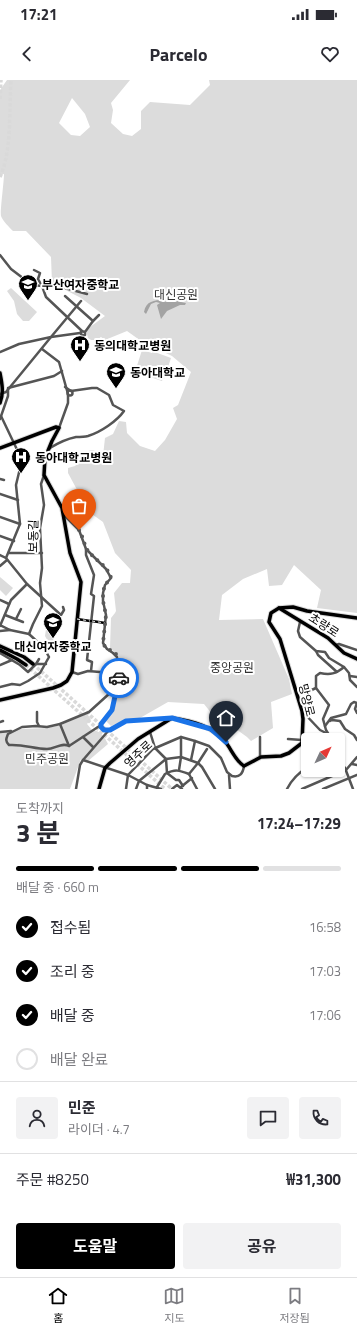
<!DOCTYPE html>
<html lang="ko">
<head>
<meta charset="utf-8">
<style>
  :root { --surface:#fff; --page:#f2f2f3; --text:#2b2b33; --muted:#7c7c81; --line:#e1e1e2; --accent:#000 }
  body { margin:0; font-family:"Titillium Web","Noto Sans KR",sans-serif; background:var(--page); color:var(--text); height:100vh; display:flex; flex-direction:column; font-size:15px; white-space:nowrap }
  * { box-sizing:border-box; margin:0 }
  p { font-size:13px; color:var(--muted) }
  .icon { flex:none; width:22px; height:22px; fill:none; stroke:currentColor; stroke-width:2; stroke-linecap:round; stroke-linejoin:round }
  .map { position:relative; height:709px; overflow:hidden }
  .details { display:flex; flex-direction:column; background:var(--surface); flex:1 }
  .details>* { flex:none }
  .needle { width:26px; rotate:46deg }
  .buttons { position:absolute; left:301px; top:653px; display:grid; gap:8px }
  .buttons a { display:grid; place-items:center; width:44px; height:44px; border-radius:4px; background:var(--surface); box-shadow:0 1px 3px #0004; font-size:20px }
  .pin { position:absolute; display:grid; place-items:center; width:34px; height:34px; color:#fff; margin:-41px -17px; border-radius:50% 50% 50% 0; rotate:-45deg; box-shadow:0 0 4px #0007 }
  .pin .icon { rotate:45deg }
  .courier { position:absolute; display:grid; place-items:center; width:40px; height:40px; margin:-20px; border:3px solid #1a73e8; border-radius:50%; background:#fff; color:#222; box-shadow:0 1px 5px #0007 }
  .headline em { font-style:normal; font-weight:700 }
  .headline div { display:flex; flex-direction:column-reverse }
  .headline { display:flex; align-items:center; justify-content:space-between; height:68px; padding:0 16px }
  h1 { font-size:26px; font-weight:700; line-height:30px }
  .bar { display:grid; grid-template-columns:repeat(4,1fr); gap:6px 4px; align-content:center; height:48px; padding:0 16px }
  .bar i { height:5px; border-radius:3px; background:var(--line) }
  .bar .on { background:var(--accent) }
  .bar p { grid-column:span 4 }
  .line { display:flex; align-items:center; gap:10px; padding:0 16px; border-top:1px solid var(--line) }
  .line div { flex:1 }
  .round { display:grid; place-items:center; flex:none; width:42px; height:42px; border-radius:4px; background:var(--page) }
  ol { padding:0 16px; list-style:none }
  li { display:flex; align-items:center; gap:12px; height:44px }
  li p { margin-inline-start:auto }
  li .icon { padding:4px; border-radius:50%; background:var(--accent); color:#fff; stroke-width:4 }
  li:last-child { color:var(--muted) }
  li i { width:22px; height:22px; border:2px solid var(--line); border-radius:50% }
  .primary-button { display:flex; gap:8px; margin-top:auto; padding:8px 16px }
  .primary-button a { flex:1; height:46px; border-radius:4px; background:var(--accent); color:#fff; font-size:16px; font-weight:700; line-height:46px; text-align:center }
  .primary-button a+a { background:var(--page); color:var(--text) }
  .status { display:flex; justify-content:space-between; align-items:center; height:28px; padding:0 20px; background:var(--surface); direction:ltr }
  .status svg { height:11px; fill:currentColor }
  header { display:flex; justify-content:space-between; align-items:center; height:52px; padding:0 16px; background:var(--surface); font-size:18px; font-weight:700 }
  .tab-bar { display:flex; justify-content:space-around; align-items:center; height:56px; border-top:1px solid var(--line); background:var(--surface); font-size:11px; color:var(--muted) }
  .tab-bar a { display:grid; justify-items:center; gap:2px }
  .tab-bar .on { color:var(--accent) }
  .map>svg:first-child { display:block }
  .green { fill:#dcdcdc; fill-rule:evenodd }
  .water { fill:#a3a3a3 }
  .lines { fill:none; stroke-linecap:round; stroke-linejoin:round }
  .major-tunnel { stroke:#d9d9d9; stroke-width:3.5; stroke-dasharray:3.5 2; stroke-linecap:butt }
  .major-casing { stroke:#dbdbdb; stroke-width:5.5 }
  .minor { stroke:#555; stroke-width:2.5 }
  .major { stroke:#000; stroke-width:3.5 }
  .rail-casing { stroke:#000; stroke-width:2.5 }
  .rail { stroke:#fff; stroke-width:1; stroke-dasharray:3; stroke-linecap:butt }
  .done { stroke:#595959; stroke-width:4; stroke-dasharray:0 7.2 }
  .route { stroke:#1a73e8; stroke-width:5 }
  .labels { text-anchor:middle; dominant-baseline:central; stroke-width:4; stroke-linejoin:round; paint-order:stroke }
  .poi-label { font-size:12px; font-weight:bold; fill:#000; stroke:#fff; text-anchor:start }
  .park-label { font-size:12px; fill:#333; stroke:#fff }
  .street-label { font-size:12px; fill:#000; stroke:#fff }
</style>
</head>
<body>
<div class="status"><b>17:21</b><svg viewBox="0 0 49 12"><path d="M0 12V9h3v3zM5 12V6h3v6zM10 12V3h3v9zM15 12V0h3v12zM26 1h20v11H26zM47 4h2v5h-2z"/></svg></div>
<header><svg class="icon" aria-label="back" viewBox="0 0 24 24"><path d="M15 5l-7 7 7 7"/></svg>Parcelo<svg class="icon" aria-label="heart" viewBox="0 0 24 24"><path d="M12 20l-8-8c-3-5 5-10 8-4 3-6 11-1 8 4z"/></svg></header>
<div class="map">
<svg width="357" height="709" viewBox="0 0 357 709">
  <rect width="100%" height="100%" fill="#fff"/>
  <!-- green -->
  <g class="green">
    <path d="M7,0H130L111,23L113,30L111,43L123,54L132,56L141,49V31L150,22L190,25L210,5L209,0H357V533L317,528L321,510L294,485L282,505L269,506L267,489L243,499L222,515L219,540L263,539L289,599L292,614L271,622L273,648L251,661L247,657L222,639L212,634L204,624L168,622L140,638L126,640L111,646L105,640L110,635L121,592L119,577L110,568L111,538L115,533L116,531L114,513L122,503H130L131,490L115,473L103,442L89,432L68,393V388L75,386L81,380V375L82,373L92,370L95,371L97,379L103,376L105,358L113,354L119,341L126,342L127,353L140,366L155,371L165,360L177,339L173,328L178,325L191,292L172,276L141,261L127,251L105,260L101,257L98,259L97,260H91L88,258L86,250L105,236L81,218L52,203L51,177L26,151H13C9,147 3,141 1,136C0,131 4,102 4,94L0,95V10ZM72,18L85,34L90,47L80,56L71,55L59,43Z"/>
    <path d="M11,208L37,232L29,241H23L17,234L14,221L7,211Z"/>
    <path d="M142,270L152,273V271L171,278L164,299L163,298L162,301L135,292Z"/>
    <path d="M0,497L13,508L6,516L0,510Z"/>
    <path d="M47,543L54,544L53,566L50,565L45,556Z"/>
    <path d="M87,634L91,639L87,644L92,650C101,651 104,656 108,664L88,681L81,679L70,709H0V653L20,649L47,648L61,645Z"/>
  </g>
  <!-- water -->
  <path class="water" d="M180,219L181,222L186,223L185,225H180L167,231L161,239L157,225L160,223L156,222L151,224L146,234L144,232C146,221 154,220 164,220L166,222H171Z"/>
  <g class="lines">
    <!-- major-tunnel -->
    <g class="major-tunnel">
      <path d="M0,19L1,0"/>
      <path d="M0,97C12,71 9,29 11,0"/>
      <path d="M33,584L172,709"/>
      <path d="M26,585L165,709"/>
    </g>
    <!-- major casing -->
    <g class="major-casing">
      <g id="major">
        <path d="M0,293C2,303 4,313 0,323"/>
        <path d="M0,368L56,347L59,348L52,361L45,378L44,395L62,428L70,473L81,502L72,592L67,601L61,605L53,608L0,620"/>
        <path d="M279,528L328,558L344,573L357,579"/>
        <path d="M0,566L24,577L33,584"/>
        <path d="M0,570L17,579L26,585"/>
        <path d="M99,709L105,688L110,683L138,659L172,638C192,641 214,646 227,664C232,671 236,681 244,686L261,677L281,676L289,673L302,663L303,639L302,631L280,559L269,542L271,533L279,528L293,527L307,531L357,538"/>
      </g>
    </g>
    <!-- minor -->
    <g class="minor">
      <path d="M0,175L11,189L32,205L42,206L46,217L82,251"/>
      <path d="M34,190L40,193L38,199L42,206L50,204L87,214"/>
      <path d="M65,216L93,241L99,235"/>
      <path d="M85,252L81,251V254L83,256L85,255V252L93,241"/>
      <path d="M42,269L59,282L68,314V323L59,348"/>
      <path d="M0,272L19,264L51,257L81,221"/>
      <circle cx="70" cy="313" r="2.5"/>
      <path d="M0,314L6,312L51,257L80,253"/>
      <path d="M1,336L22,380L16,405L20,444L6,478"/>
      <path d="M0,339L8,316V308L54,296L62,291"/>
      <path d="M50,368C58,363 66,359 76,357C80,357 84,357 88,356C101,352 117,341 124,331L113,325L109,315L97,308H92L71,311L65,307"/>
      <path d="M0,399L4,400"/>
      <path d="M0,414L18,420"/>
      <path d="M65,436L79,450L86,469L106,489L111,498L105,505L103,513V521L106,535L103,563L107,569L113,573L117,577L120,592L112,630L101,645V647L107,651L126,641L171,638"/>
      <path d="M0,437L20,444"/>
      <path d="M0,456L14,461"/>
      <path d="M86,469V475L94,495L91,514L94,516L87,580L92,582L91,591"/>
      <path d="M9,473H42"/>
      <path d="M0,475L6,478L27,504L61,535L64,530L63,527"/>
      <path d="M0,486L7,480"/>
      <path d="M0,520L9,524"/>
      <path d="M5,535L23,542"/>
      <path d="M16,539L21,529"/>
      <path d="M300,542L298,551L300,557L316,571L325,572L329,578L344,587L349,593L350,600L357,607"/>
      <path d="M0,545L10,550L29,554L44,568L49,577L40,593L28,601L20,605L12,604L0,607"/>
      <path d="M0,546L11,520L27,504"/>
      <path d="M0,551L10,550"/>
      <path d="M29,554L33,544L42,526L40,503L42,488L40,448L44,425L41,404L44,395"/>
      <path d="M336,565L339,564L357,570"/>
      <path d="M316,571L318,575L337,592"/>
      <path d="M0,573L20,585L28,592L36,584L39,579"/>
      <path d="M36,584H46"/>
      <path d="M0,585L12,580"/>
      <path d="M72,592L78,594L88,591L112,593L113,594L110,613L89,632L60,644L47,647L36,646L22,647L8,654C6,659 5,661 9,665C24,664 34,669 47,669C55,669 61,662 69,666L101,645"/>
      <path d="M350,596L357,597"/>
      <path d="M297,613H305L316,608"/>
      <path d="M357,623L355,629L357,633"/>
      <path d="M302,631L320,650L328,654"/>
      <path d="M37,632V642L39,646"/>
      <path d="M330,641L332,640L340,641L345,649L354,655L357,660"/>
      <path d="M0,642L3,641"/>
      <path d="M60,644L69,666"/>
      <path d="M325,646L331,638L346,634L351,624L354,622L357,623"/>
      <path d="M0,652L11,651"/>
      <path d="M150,652L155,668L166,679L167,693L176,700H179L183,706"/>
      <path d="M83,657L93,667"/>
      <path d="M288,659L302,660"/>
      <path d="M332,660L326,650L323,639L329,625L316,608V596L320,593C330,595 336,594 344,587"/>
      <path d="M302,661L308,662"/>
      <path d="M260,678V657"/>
      <path d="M83,680L128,695L147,705L161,709"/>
      <path d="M191,680L195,661"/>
      <path d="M340,681L345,688L353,709"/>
      <path d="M352,684L357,685"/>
      <path d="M179,690L181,677V657"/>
      <path d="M189,694L198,683L207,669"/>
      <path d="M189,694L197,709"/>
      <path d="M229,695L230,709"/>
      <path d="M157,707L165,694C175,689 179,690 189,694"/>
      <path d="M181,707L192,698"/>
      <path d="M76,709L80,685L83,680L109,650"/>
      <path d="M126,709L128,695L153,669L181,657L195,661L209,666L221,678L227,692L232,696C240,698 243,693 244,686"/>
      <path d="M136,709L139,701L166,679L181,677L198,683L202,687L215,709"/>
      <path d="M147,709V705"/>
      <path d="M172,709L177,705L182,709"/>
      <path d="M287,709C292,699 298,693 308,687"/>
      <path d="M302,709L346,690L357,677"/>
      <path d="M323,709L357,695"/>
    </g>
    <!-- major -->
    <use href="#major" class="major"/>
    <!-- rail casing -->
    <g class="rail-casing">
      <g id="rail">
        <path d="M77,539L90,541"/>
        <path d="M92,541L105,543"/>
      </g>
    </g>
    <!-- rail -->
    <use href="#rail" class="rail"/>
  </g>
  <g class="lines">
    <!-- done -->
    <path class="done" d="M79,450C83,456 84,465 88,471C95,480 108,486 111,498L105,505L103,512V521L106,535L103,563C106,570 111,569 116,574C120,580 120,592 119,598"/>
    <!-- route -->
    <path class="route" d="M119,598L112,630L101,644V647L104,650H110L126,641L172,638L211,649L226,662"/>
  </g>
  <!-- icons -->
  <defs>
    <g id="school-pin" transform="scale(1)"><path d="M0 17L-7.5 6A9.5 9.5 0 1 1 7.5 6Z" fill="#000" stroke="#fff"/><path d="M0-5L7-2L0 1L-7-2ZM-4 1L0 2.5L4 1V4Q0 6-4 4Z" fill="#fff"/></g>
    <g id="hospital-pin" transform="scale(1)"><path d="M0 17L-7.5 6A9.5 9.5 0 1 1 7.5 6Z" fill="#000" stroke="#fff"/><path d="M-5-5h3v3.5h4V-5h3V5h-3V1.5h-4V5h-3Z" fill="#fff"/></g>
    <g id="university-pin" transform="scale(1)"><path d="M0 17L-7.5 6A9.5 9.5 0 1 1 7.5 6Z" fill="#000" stroke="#fff"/><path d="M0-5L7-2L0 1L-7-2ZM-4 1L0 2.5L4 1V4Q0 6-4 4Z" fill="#fff"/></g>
  </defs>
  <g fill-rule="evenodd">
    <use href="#school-pin" x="28" y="204"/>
    <use href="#hospital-pin" x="80" y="265"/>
    <use href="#university-pin" x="116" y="292"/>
    <use href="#hospital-pin" x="21" y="377"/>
    <use href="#school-pin" x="53" y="542"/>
  </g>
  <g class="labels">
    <!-- poi labels -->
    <g class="poi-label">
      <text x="42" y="204">부산여자중학교</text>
      <text x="94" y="265">동의대학교병원</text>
      <text x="130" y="292">동아대학교</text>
      <text x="35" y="377">동아대학교병원</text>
      <text x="53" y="566" text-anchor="middle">대신여자중학교</text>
    </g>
    <!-- park labels -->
    <g class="park-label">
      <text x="176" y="214">대신공원</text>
      <text x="232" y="587">중앙공원</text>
      <text x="47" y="678">민주공원</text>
    </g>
    <!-- street labels -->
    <g class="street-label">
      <text transform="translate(33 456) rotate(-89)">보동길</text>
      <text transform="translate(324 545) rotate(33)">초량로</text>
      <text transform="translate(307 620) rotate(76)">망양로</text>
      <text transform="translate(138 674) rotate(-43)">영주로</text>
    </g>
  </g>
</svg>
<div class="buttons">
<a><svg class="needle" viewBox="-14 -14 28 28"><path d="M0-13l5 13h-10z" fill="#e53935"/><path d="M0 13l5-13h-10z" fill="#7c7c81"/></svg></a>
</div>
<div class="pin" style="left:79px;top:450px;background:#ea580c"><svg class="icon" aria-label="bag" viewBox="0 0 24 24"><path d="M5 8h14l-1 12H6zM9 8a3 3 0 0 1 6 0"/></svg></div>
<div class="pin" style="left:226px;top:662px;background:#1f2937"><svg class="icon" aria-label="home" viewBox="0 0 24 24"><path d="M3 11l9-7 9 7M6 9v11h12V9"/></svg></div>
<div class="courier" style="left:119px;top:598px"><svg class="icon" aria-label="car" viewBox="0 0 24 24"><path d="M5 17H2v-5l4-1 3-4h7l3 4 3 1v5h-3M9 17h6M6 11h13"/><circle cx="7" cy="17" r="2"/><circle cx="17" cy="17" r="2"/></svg></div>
</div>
<section class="details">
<div class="headline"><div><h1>3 분</h1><p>도착까지</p></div><em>17:24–17:29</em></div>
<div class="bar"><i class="on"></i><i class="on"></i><i class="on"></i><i></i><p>배달 중 · 660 m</p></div>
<ol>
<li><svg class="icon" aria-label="check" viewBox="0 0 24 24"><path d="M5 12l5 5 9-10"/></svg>접수됨<p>16:58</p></li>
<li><svg class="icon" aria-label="check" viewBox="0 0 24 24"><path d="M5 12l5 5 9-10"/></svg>조리 중<p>17:03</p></li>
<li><svg class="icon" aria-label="check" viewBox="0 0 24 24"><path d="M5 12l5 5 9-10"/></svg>배달 중<p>17:06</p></li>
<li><i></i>배달 완료</li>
</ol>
<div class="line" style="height:72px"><a class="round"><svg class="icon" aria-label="person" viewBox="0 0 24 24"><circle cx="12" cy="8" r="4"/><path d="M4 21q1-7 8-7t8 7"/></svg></a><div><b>민준</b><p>라이더 · 4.7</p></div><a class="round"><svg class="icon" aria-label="chat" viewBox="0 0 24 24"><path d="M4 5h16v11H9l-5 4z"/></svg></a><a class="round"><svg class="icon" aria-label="phone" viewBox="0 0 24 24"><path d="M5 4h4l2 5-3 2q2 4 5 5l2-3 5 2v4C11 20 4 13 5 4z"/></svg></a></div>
<div class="line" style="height:52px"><div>주문 #8250</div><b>₩31,300</b></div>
<div class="primary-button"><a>도움말</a><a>공유</a></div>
</section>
<nav class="tab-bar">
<a class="on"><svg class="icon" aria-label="home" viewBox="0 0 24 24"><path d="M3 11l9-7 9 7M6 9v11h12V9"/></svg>홈</a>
<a><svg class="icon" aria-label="map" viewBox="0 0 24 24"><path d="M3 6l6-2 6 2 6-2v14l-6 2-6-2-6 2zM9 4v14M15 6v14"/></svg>지도</a>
<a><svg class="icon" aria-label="saved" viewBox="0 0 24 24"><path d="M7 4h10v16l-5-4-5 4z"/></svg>저장됨</a>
</nav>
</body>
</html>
